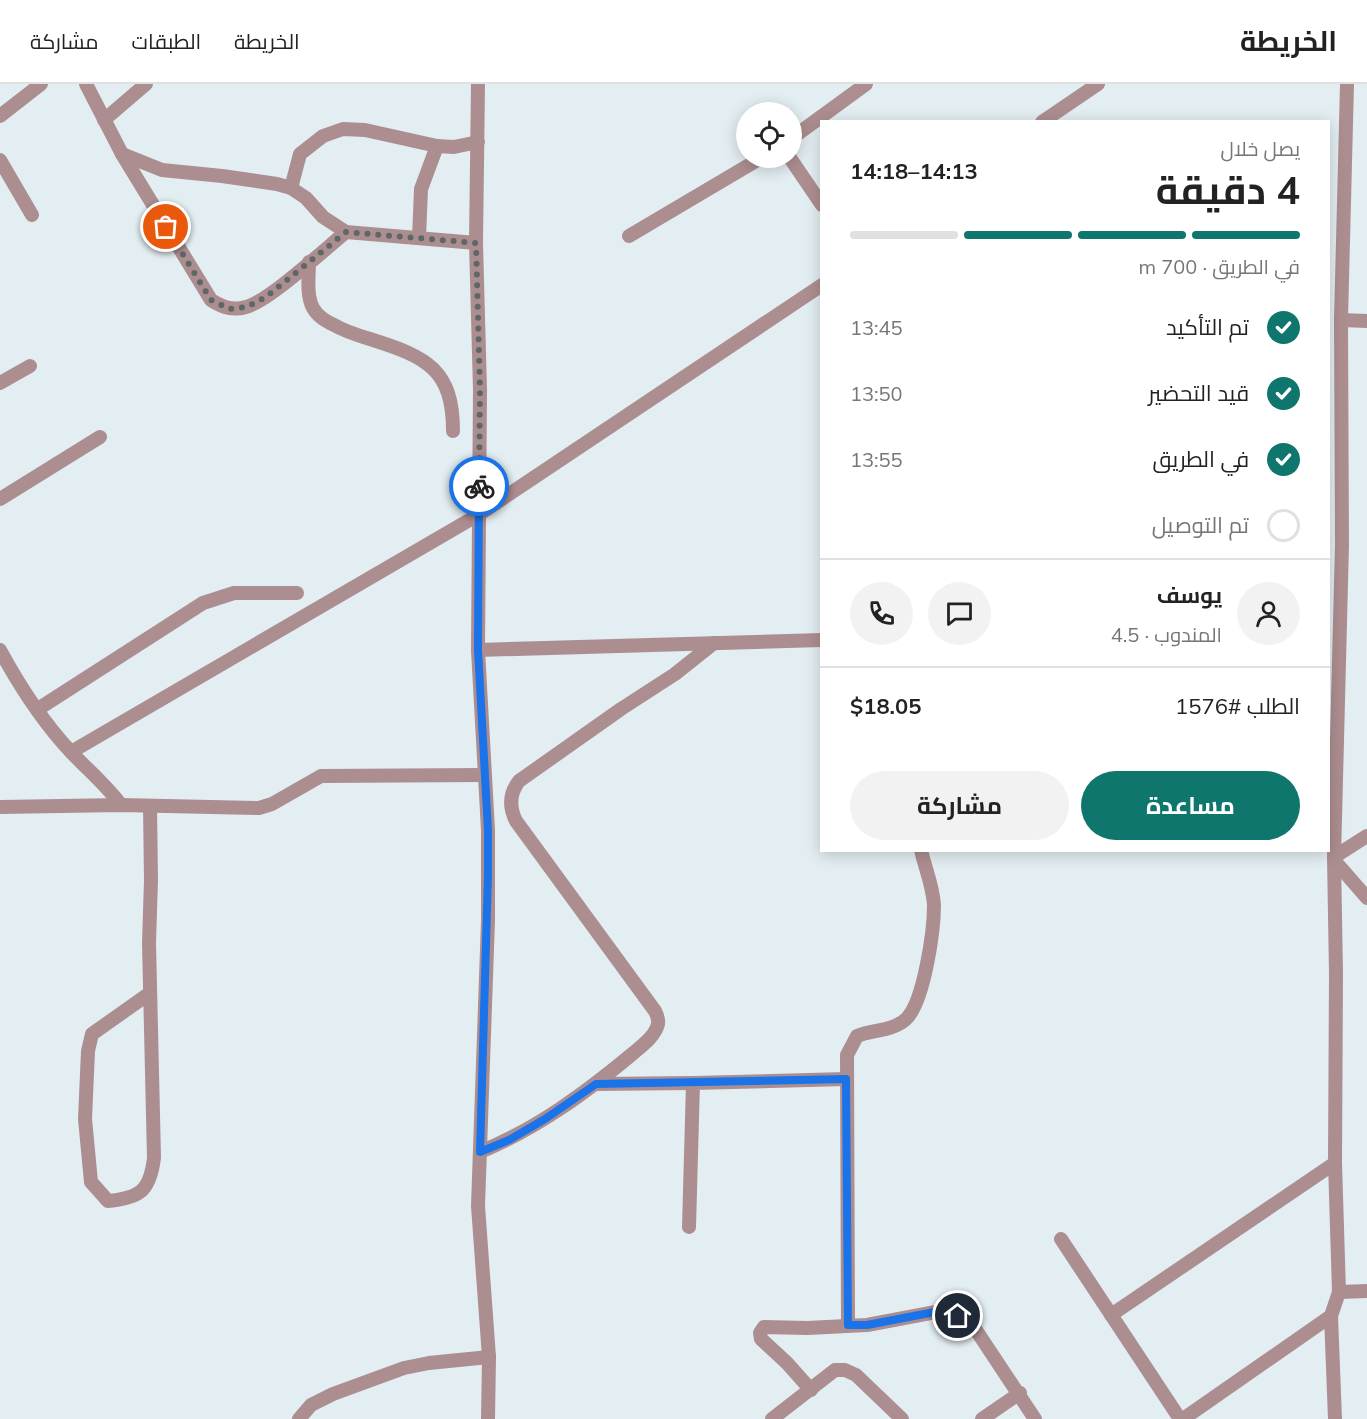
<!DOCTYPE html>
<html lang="ar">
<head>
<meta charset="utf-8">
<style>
  :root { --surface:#fff; --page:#f2f2f2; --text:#222; --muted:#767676; --line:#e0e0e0; --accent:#0f766e }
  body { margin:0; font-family:Mulish,Cairo,sans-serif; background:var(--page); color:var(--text); direction:rtl; height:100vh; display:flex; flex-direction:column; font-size:22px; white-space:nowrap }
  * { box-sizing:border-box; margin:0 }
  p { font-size:20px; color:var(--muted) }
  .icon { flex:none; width:33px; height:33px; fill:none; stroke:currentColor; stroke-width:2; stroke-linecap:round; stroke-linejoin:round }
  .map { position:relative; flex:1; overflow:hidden; direction:ltr }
  .side { position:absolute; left:820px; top:36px; width:510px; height:732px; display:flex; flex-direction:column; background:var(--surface); border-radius:0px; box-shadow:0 3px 15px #0003; direction:rtl }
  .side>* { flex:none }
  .buttons { position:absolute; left:736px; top:18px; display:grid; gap:12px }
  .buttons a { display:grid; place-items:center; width:66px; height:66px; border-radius:50%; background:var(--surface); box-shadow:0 3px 15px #0003; font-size:30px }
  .pin { position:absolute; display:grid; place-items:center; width:51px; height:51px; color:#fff; margin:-26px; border:3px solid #fff; border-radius:50%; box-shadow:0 2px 6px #0007 }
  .courier { position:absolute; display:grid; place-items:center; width:60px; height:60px; margin:-30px; border:4px solid #1a73e8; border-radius:50%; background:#fff; color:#222; box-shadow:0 2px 8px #0007 }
  .headline em { font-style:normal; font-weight:700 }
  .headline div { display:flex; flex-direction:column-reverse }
  .headline { display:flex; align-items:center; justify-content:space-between; height:102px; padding:0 30px }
  h1 { font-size:39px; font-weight:700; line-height:45px }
  .bar { display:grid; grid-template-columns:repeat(4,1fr); gap:9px 6px; align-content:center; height:72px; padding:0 30px }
  .bar i { height:8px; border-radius:4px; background:var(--line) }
  .bar .active { background:var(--accent) }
  .bar p { grid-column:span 4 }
  .line { display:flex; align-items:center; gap:15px; padding:0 30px; border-top:2px solid var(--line) }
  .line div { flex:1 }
  .round { display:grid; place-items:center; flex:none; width:63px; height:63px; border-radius:32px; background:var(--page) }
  ol { padding:0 30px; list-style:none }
  li { display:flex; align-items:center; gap:18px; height:66px }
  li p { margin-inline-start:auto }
  li .icon { padding:6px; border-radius:50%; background:var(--accent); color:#fff; stroke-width:4 }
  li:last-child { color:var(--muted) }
  li i { width:33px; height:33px; border:3px solid var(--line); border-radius:50% }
  .primary-button { display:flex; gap:12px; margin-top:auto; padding:12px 30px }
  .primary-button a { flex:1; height:69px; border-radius:36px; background:var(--accent); color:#fff; font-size:24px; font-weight:700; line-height:69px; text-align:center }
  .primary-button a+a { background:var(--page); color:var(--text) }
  header { display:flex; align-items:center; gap:36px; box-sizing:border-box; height:84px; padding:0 30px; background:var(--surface); border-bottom:2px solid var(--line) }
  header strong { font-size:28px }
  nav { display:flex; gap:33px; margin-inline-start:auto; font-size:21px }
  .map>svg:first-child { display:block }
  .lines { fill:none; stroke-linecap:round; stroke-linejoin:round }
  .minor { stroke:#ad8e90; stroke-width:14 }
  .done { stroke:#5f6668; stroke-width:6; stroke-dasharray:0 10.8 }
  .route { stroke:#1a73e8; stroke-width:8 }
</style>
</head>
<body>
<header>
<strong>الخريطة</strong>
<nav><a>الخريطة</a><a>الطبقات</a><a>مشاركة</a></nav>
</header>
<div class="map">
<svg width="1367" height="1335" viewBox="0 0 1367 1335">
  <rect width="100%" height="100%" fill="#e3eef2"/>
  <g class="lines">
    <!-- minor -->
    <g class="minor">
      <path d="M86,0L122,70L211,216C222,223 232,227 246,223C269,217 325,165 346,148"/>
      <path d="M478,0L476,159L480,306L478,566L488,746V836L478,1122L489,1273L488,1335"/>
      <path d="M0,32L41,0"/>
      <path d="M104,36L146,0"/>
      <path d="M1042,38L1098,0"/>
      <path d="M792,54L866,0"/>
      <path d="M122,70L162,86L222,92L277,100L291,104L306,114L323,133L346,148L476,159"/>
      <path d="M790,74L822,121"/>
      <path d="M0,76L32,131"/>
      <path d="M291,104L300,70L323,52L343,45L365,46L437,62L454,63L478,58"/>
      <path d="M629,152L761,74"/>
      <path d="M419,154L421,105L437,62"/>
      <path d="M309,178C309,192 306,211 313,224C318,233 326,237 334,241C346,248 360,252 373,256C427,273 453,286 453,347"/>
      <path d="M1341,236L1367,237"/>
      <path d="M0,299L30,282"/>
      <path d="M0,415L100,353"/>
      <path d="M0,566C19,601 43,638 71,668C88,686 106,701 121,721"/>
      <path d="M478,566L822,556"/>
      <path d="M38,625L203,519L234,509H297"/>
      <path d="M71,668L478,431L822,201"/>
      <path d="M0,723L121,721L259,724L272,720L321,692L484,691"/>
      <path d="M1334,773L1367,752"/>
      <path d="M1334,776L1367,814"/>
      <path d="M150,909L92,950L88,967L85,1035L91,1098L108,1117C141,1114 150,1106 154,1074L149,859L151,796L150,722"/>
      <path d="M596,1000L693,999"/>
      <path d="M480,1068C536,1045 584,1010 631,971C640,963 655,953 658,940C659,935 657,931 655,927L516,737C509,723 509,710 519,697L621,625L675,590L714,559"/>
      <path d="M689,1143L693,999L846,995"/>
      <path d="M1061,1155L1180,1335"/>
      <path d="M1339,1208L1367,1207"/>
      <path d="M1111,1231L1335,1079"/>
      <path d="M848,1241L847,971L857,952C872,946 892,947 905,936C924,920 934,846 934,821C933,802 925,784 921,766"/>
      <path d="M811,1306L787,1279L761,1255L760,1249L764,1243L807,1244L867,1241L941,1227L958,1232L974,1243L1035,1335"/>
      <path d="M299,1335L311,1321L333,1310L404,1284L429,1279L489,1273"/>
      <path d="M772,1335L835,1286H845L856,1291L902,1335"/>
      <path d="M982,1335L1020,1309"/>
      <path d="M1183,1335L1331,1232"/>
      <path d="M1335,1335L1331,1232L1339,1208L1335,1079L1336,890L1334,773L1342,461L1341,236L1347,0"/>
    </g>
  </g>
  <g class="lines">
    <!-- done -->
    <path class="done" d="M166,143L211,216L230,225L247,223L266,213L346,148L476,159L480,306L479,402"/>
    <!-- route -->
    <path class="route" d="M479,402L478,566L488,746V791L480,1068L509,1056L545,1035L596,1000L846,995L848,1241H867L940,1227L958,1232"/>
  </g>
</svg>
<div class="buttons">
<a><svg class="icon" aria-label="locate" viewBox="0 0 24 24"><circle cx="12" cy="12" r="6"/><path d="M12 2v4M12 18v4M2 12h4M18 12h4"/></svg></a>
</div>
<div class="pin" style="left:166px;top:143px;background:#ea580c"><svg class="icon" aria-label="bag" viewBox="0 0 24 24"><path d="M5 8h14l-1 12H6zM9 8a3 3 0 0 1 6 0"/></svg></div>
<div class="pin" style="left:958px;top:1232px;background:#1f2937"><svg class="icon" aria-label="home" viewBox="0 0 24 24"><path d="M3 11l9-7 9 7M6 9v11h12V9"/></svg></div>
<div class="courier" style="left:479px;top:402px"><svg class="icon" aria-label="bike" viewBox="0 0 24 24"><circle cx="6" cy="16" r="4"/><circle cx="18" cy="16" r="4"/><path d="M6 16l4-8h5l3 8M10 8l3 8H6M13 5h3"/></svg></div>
<section class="side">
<div class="headline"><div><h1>4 دقيقة</h1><p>يصل خلال</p></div><em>14:13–14:18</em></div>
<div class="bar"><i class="active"></i><i class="active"></i><i class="active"></i><i></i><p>في الطريق · 700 m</p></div>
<ol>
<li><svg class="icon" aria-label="check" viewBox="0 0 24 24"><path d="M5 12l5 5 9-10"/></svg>تم التأكيد<p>13:45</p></li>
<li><svg class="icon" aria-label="check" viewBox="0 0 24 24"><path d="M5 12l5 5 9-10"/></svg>قيد التحضير<p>13:50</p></li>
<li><svg class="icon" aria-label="check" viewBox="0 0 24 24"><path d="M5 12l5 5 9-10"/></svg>في الطريق<p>13:55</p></li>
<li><i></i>تم التوصيل</li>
</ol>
<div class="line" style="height:108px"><a class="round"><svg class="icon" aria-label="person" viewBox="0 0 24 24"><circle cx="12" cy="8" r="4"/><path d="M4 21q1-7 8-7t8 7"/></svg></a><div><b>يوسف</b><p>المندوب · 4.5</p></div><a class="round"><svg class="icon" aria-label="chat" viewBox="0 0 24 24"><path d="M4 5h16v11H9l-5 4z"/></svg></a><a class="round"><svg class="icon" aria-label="phone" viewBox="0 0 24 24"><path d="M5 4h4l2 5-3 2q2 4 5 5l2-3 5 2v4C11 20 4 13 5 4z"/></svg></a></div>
<div class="line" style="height:78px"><div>الطلب #1576</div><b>$18.05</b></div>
<div class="primary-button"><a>مساعدة</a><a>مشاركة</a></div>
</section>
</div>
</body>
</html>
